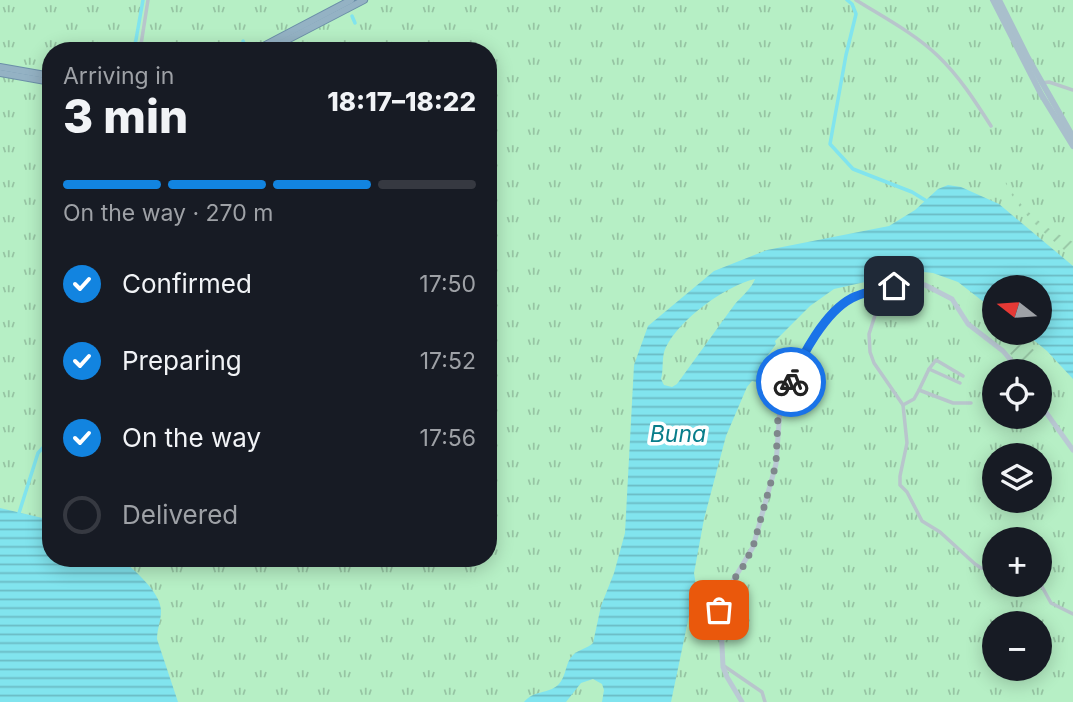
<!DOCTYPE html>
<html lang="en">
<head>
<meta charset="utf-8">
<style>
  :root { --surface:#171b24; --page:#20242c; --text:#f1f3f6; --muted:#9ea1a6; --line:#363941; --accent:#1284e0 }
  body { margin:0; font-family:Inter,sans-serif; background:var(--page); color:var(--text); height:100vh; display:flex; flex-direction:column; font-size:26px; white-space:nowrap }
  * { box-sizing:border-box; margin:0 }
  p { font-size:23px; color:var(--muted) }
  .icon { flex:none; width:38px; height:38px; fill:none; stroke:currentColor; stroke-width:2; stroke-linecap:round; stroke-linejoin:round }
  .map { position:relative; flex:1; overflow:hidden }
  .side { position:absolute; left:42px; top:42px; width:455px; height:525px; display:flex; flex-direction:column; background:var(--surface); border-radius:28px; box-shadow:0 4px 18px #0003 }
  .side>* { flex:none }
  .needle { width:46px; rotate:287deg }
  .controls { position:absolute; left:982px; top:275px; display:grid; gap:14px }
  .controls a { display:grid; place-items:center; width:70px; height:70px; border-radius:50%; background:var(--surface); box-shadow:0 4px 18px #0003; font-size:35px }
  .pin { position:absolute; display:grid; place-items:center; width:60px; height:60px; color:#fff; margin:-30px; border-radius:14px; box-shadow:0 4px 10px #0006 }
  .courier { position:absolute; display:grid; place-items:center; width:70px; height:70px; margin:-35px; border:5px solid #1a73e8; border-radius:50%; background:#fff; color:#222; box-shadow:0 2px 9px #0007 }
  .overview em { font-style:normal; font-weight:800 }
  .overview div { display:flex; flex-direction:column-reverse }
  .overview { display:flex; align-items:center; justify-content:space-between; height:119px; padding:0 21px }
  h1 { font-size:46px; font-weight:800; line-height:52px }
  .bar { display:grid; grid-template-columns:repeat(4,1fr); gap:10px 7px; align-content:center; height:84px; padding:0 21px }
  .bar i { height:9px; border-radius:5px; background:var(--line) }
  .bar .selected { background:var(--accent) }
  .bar p { grid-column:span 4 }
  ol { padding:0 21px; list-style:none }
  li { display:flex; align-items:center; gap:21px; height:77px }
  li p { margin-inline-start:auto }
  li .icon { padding:7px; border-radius:50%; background:var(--accent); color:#fff; stroke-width:4 }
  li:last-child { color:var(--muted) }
  li i { width:38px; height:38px; border:4px solid var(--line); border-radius:50% }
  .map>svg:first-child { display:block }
  .park { fill:url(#park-tufts); fill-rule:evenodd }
  .garden { fill:url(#garden-furrows) }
  .water { fill:url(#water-rules); fill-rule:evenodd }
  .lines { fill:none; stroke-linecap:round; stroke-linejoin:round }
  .canal { stroke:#81e4ee; stroke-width:3.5 }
  .trunk-casing { stroke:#6b8fa8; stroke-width:8 }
  .minor { stroke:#b8c5cc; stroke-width:3.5 }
  .secondary { stroke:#bac9d4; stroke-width:5 }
  .primary { stroke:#a9bfcc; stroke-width:6 }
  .trunk { stroke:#94b2c4; stroke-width:6 }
  .done { stroke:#7f878c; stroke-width:7; stroke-dasharray:0 12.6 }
  .route { stroke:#1a73e8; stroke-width:9 }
  .labels { text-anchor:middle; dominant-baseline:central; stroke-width:7; stroke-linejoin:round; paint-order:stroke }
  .water-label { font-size:23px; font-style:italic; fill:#097d8a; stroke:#fff }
</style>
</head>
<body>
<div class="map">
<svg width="1073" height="702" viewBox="0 0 1073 702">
  <defs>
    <pattern id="park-tufts" width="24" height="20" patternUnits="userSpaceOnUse" patternTransform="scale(1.75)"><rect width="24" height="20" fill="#b6efc5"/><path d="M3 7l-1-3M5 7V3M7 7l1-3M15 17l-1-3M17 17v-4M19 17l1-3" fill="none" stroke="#96c4a3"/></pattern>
    <pattern id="garden-furrows" width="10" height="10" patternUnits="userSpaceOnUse" patternTransform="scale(1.75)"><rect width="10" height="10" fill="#b6efc5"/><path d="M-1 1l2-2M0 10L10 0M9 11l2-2" fill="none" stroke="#96c4a3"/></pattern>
    <pattern id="water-rules" width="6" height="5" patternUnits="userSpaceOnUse" patternTransform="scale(1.75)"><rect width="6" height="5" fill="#81e4ee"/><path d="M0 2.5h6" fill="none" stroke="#6bbbc4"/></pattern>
  </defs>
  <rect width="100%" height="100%" fill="#eeebeb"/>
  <!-- park -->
  <path class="park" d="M0,0H1073V702H0ZM51,51H488V558H51ZM994,287H1040V332H994ZM994,371H1040V416H994ZM994,455H1040V500H994ZM994,539H1040V584H994ZM994,623H1040V668H994Z"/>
  <!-- garden -->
  <g class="garden">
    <path d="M1003,176C1018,208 1042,227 1073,242V249L1069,254C1044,233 1013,208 1003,176Z"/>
    <path d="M1020,337L1039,355L1021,367L1009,352Z"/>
  </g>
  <!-- water -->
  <g class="water">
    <path d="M948,185L961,187L999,204L1073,266V379L1047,351L1025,333L1040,332V287H994V310L958,282L933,273L914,271L834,289L810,306L775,341L776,344L766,358L763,375L778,372L786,374L774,399L764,392L759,383L752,381L747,387L726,436L704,519L694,573L698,598L690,611L671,702H602L604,690L602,684L593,679L581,683L566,702H524C534,690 548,694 558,685C567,676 565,662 573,655C579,649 587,649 593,643L601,606L614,573L625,533L634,365L648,326L714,271L767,250L889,226L915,210L938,189ZM755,279C752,288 741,297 735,304C715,331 696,358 677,384L672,387L664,385L661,379C664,369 661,357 666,347C680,319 725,286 755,279Z"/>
    <path d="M0,508L51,520V558H120C134,570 161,592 161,611C161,621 157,629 157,639L178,702H0Z"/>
  </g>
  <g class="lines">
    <!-- canal -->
    <g class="canal">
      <path d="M847,0L852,4L856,14L846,55L830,144L853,169L912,192L925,200"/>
      <path d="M352,16L355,23"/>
      <path d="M243,41L245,46"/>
      <path d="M134,51L143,0"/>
      <path d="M19,513L38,453L51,439"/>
    </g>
    <!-- trunk casing -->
    <g class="trunk-casing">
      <g id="trunk">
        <path d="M254,51L351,0"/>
        <path d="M266,51L364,0"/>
        <path d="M0,67L51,76"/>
        <path d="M0,73L51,82"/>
      </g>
    </g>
    <!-- minor -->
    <g class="minor">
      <path d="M856,0C883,17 914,33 938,56C959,76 975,101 991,126"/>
      <path d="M140,51L148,0"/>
      <path d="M1041,83L1049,82L1073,90"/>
      <path d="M907,286L896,289L878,306L869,334L870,352L874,363L903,405L907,443L900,476V485L907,492L922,521L940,532L975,564L981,568L994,570"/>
      <path d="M929,369L919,390L953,403H971"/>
      <path d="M960,383L929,369L936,360L963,376"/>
      <path d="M903,405L914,399L919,390"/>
      <path d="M1040,583L1051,603L1073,614"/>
      <path d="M724,666L762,692L765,702"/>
    </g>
    <!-- secondary -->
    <g class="secondary">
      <path d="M1040,404L1073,450"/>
      <path d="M742,702L727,677L723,667L720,603L753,547L776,464L780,409L805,352L835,312L856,297L900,284L925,285L952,299L968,324L1003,351L1020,371"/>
    </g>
    <!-- primary -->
    <g class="primary">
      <path d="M993,0L1041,94L1073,146"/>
      <path d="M999,0L1028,58L1073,137"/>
    </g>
    <!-- trunk -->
    <use href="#trunk" class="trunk"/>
  </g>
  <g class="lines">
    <!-- done -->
    <path class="done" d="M719,610L723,595L744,565L753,547L776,464L778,415L791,382"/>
    <!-- route -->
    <path class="route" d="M791,382C802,355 825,312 852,298C864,292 880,289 894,286"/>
  </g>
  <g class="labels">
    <!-- water labels -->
    <g class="water-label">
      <text x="678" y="434">Buna</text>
    </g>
  </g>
</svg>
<div class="controls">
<a><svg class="needle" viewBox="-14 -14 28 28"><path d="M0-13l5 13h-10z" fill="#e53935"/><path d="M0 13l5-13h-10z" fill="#9ea1a6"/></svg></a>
<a><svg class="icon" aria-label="locate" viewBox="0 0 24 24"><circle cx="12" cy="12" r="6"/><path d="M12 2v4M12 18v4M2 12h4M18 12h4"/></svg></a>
<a><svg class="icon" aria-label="layers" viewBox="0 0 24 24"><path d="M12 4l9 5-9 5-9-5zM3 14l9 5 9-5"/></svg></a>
<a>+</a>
<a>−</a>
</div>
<div class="pin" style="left:719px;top:610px;background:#ea580c"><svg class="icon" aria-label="bag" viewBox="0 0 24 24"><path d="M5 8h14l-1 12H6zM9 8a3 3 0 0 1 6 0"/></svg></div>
<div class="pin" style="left:894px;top:286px;background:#1f2937"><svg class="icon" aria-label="home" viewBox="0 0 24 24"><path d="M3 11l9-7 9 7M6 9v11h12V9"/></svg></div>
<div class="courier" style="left:791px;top:382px"><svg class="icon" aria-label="bike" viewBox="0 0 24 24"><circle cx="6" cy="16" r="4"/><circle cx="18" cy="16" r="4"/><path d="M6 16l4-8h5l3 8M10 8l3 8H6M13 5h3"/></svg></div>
<section class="side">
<div class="overview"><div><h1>3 min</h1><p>Arriving in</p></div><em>18:17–18:22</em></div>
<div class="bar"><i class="selected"></i><i class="selected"></i><i class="selected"></i><i></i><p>On the way · 270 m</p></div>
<ol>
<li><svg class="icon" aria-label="check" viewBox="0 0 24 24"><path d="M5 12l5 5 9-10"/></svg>Confirmed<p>17:50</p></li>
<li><svg class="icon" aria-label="check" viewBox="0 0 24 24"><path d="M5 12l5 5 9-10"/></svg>Preparing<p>17:52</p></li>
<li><svg class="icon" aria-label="check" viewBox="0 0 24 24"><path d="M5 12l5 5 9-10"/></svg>On the way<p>17:56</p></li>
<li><i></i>Delivered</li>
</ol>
</section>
</div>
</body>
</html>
